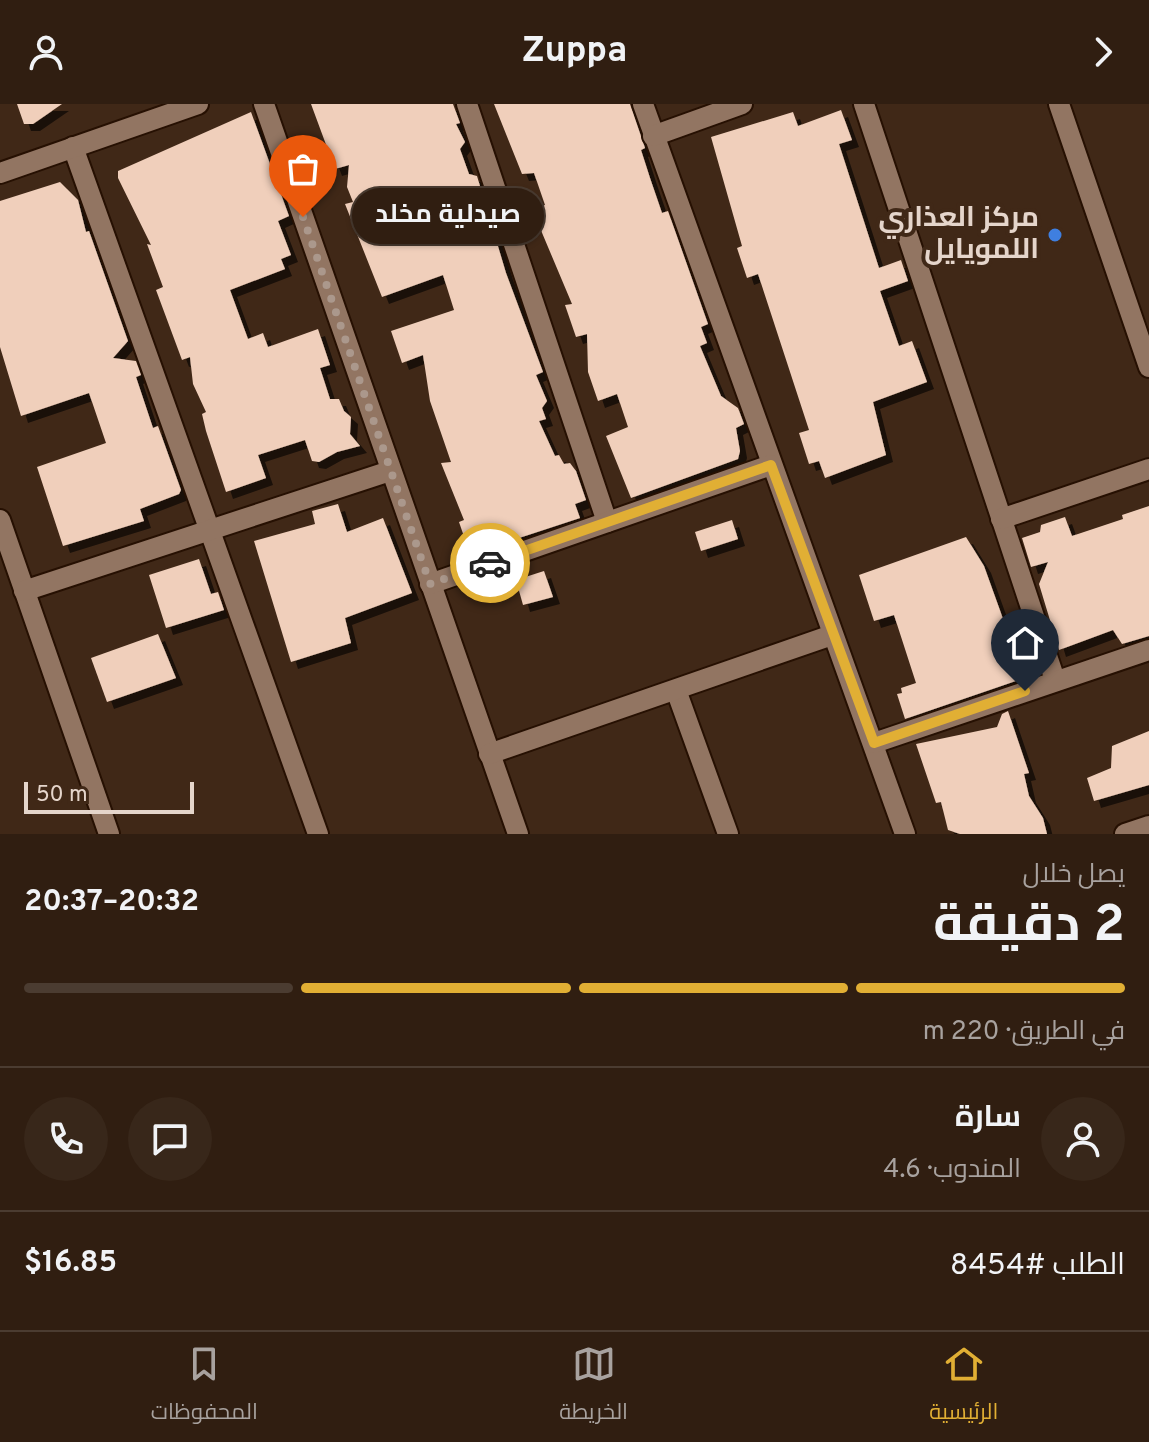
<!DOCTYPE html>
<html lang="ar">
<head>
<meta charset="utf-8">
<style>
  :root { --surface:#301e11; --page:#38271a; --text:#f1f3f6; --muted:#a8a29f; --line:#4b3c31; --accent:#e1af34 }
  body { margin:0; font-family:Overpass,Cairo,sans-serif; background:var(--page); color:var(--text); direction:rtl; height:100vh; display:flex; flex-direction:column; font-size:30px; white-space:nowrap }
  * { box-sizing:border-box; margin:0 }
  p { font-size:26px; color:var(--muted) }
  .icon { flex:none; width:44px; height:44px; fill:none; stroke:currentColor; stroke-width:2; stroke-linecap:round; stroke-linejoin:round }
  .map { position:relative; height:730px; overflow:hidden; direction:ltr }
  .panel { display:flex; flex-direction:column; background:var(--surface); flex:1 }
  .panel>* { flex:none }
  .scale { position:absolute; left:24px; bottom:20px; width:170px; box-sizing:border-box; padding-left:8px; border:4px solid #e5d5cb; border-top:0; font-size:22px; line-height:28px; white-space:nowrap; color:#e5d5cb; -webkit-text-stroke:6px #402817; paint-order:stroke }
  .pin { position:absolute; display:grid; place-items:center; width:68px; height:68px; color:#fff; margin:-82px -34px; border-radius:50% 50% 50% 0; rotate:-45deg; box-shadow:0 0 8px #0007 }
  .pin .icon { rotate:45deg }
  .courier { position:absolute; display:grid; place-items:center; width:80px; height:80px; margin:-40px; border:6px solid #e1af34; border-radius:50%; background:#fff; color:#222; box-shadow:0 2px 10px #0007 }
  .bubble { position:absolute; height:56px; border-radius:28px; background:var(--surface); box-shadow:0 2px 6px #0004,0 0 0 2px var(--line); font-size:26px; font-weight:700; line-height:56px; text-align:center; direction:rtl }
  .overview em { font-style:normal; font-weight:700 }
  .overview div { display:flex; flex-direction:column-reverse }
  .overview { display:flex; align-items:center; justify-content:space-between; height:136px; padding:0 24px }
  h1 { font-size:52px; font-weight:700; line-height:60px }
  .bar { display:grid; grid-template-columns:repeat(4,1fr); gap:12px 8px; align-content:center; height:96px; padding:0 24px }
  .bar i { height:10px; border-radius:6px; background:var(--line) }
  .bar .current { background:var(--accent) }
  .bar p { grid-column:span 4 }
  .line { display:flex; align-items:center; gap:20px; padding:0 24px; border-top:2px solid var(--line) }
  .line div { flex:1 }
  .round { display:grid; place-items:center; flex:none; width:84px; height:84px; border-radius:42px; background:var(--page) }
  header { display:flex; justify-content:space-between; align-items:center; height:104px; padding:0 24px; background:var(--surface); font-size:36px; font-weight:700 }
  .tabs { display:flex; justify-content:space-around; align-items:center; height:112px; border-top:2px solid var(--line); background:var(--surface); font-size:22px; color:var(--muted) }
  .tabs a { display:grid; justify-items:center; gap:4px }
  .tabs .current { color:var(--accent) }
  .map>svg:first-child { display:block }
  .building { fill:#f0cfbb; filter:url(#shadow) }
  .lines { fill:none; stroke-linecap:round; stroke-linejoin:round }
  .street-casing { stroke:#261002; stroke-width:24 }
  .street { stroke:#927562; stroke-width:20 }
  .done { stroke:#ab988c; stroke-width:8; stroke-dasharray:0 14.4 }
  .route { stroke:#e1af34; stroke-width:10 }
  .shop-dot { fill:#3f7fe0; stroke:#402817; stroke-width:3 }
  .labels { text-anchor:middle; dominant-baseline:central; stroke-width:8; stroke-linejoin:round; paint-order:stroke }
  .poi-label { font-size:28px; font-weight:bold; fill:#e5d5cb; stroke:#402817; text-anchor:end }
</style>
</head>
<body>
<header><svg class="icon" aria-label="forward" viewBox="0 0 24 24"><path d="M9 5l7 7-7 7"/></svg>Zuppa<svg class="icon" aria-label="person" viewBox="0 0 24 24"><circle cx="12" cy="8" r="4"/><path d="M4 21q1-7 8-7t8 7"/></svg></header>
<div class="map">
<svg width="1149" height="730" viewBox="0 0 1149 730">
  <defs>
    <filter id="shadow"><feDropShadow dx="7" dy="7" stdDeviation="0" flood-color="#0009"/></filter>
  </defs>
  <rect width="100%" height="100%" fill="#402817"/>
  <!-- building -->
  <g class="building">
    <path d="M17,0H62L33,20H24Z"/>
    <path d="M311,0H453L460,19L456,20L465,38L460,45L469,70L477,72L506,169L543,268L536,271L547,297L542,304L546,315L539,317L555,352L559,351L564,360L570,359L576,367L586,396L575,400L580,414L470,450L459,418L464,416L441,359L451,358L430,297L423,251L402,259L391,227L454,206L443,171L382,193L345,100L353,98L347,83L349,61L335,65Z"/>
    <path d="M494,0H630L645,44L641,46L650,74L662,109L668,107L708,220L701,223L707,239L700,242L721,292L738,304L744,320L736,324L740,347L738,355L631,394L606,332L628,323L617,290L598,297L588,268L587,230L576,233L565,201L572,200L532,105L545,101L534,69L522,70Z"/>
    <path d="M841,6L852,36L839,40L879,164L901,156L908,177L880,187L899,242L912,237L927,278L873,298L886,351L825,374L819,357L809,360L799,329L809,326L758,170L747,174L737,144L742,142L711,33L793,8L798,22Z"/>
    <path d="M251,8L289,112L278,117L291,151L281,155L285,165L230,186L248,235L263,229L268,243L318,225L330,261L320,264L330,295H339L344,307L351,313L350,330L360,342L337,348L319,358L312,357L305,336L258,351L266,374L226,388L206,327L202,310L206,308L193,280L190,253L182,256L156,186L163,183L147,140L151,141L118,74V67Z"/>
    <path d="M60,78L78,96L86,128L89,127L128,237L113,254L136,257L141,271L136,273L153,324L158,322L181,386L179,390L140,405L144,417L63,442L37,363L106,339L89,289L21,312L0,243V97Z"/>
    <path d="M338,400L347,428L383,414L412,489L345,514L351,539L291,558L254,437L315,420L312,407Z"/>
    <path d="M1149,402V532L1122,540L1113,526L1059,546L1039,480L1048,458L1031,463L1022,434L1040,428L1041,421L1065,413L1072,432L1123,415L1122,411Z"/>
    <path d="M732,416L738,435L701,447L695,428Z"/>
    <path d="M966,433L984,462L1011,537L1027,532L1039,569L905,615L897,590L902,589L901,584L916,579L894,511L874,517L859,471Z"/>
    <path d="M199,455L211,490L218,488L224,506L166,524L149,471Z"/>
    <path d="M544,467L553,493L523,501L516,476Z"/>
    <path d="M158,530L176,574L107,598L91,554Z"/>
    <path d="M1008,607L1029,669L1024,670L1029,692L1043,714L1047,730H960L948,726L941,698L936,699L916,640L997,623L1002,610Z"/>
    <path d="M1149,627V681L1094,697L1087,674L1111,664L1112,642Z"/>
  </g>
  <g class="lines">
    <!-- street casing -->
    <g class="street-casing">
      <g id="street">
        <path d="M264,0L518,730"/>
        <path d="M467,0L607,418"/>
        <path d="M643,0L905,730"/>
        <path d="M864,0L1055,576"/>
        <path d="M1059,0L1149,263"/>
        <path d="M653,32L742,0"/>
        <path d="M73,43L318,730"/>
        <path d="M0,69L198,0"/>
        <path d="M1001,415L1149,365"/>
        <path d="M0,416L109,730"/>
        <path d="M430,480L771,361"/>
        <path d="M24,487L390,367"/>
        <path d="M676,586L728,730"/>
        <path d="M874,639L1149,546"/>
        <path d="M489,650L832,531"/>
        <path d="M1125,730L1149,722"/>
      </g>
    </g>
    <!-- street -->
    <use href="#street" class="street"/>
  </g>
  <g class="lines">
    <!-- done -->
    <path class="done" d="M303,113L430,480L490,459"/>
    <!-- route -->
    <path class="route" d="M490,459L771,361L874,639L1025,587"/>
  </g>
  <!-- markers -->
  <circle class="shop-dot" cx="1055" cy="131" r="8"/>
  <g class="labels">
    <!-- poi labels -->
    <g class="poi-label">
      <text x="1039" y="115">مركز العذاري<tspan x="1039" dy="32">اللمويايل</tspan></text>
    </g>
  </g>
</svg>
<div class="scale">50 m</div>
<div class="pin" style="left:303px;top:113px;background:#ea580c"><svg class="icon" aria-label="bag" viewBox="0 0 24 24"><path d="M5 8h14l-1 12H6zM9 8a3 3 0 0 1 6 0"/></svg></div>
<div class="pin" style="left:1025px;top:587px;background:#1f2937"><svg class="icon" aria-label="home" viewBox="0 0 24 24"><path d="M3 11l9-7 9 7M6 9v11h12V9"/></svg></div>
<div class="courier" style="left:490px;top:459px"><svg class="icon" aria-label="car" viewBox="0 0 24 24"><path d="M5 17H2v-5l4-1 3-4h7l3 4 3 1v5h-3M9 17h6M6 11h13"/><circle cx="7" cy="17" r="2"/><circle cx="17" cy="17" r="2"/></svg></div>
<div class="bubble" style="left:352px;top:84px;width:192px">صيدلية مخلد</div>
</div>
<section class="panel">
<div class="overview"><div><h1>2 دقيقة</h1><p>يصل خلال</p></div><em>20:32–20:37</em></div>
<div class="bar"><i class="current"></i><i class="current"></i><i class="current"></i><i></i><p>في الطريق · 220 m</p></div>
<div class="line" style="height:144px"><a class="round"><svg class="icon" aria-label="person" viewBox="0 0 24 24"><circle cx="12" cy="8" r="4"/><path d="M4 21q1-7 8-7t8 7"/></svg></a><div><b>سارة</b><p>المندوب · 4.6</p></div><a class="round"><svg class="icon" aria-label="chat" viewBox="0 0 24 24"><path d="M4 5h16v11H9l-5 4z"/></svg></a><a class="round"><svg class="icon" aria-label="phone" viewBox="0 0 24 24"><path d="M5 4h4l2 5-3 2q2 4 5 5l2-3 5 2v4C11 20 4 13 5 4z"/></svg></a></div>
<div class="line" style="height:104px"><div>الطلب #8454</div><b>$16.85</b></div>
</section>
<nav class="tabs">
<a class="current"><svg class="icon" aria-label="home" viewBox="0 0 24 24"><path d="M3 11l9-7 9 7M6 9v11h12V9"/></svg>الرئيسية</a>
<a><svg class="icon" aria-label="map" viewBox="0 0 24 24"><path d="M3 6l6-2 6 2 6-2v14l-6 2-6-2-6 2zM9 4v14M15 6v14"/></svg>الخريطة</a>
<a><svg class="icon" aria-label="saved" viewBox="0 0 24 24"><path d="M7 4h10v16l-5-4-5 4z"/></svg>المحفوظات</a>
</nav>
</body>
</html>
